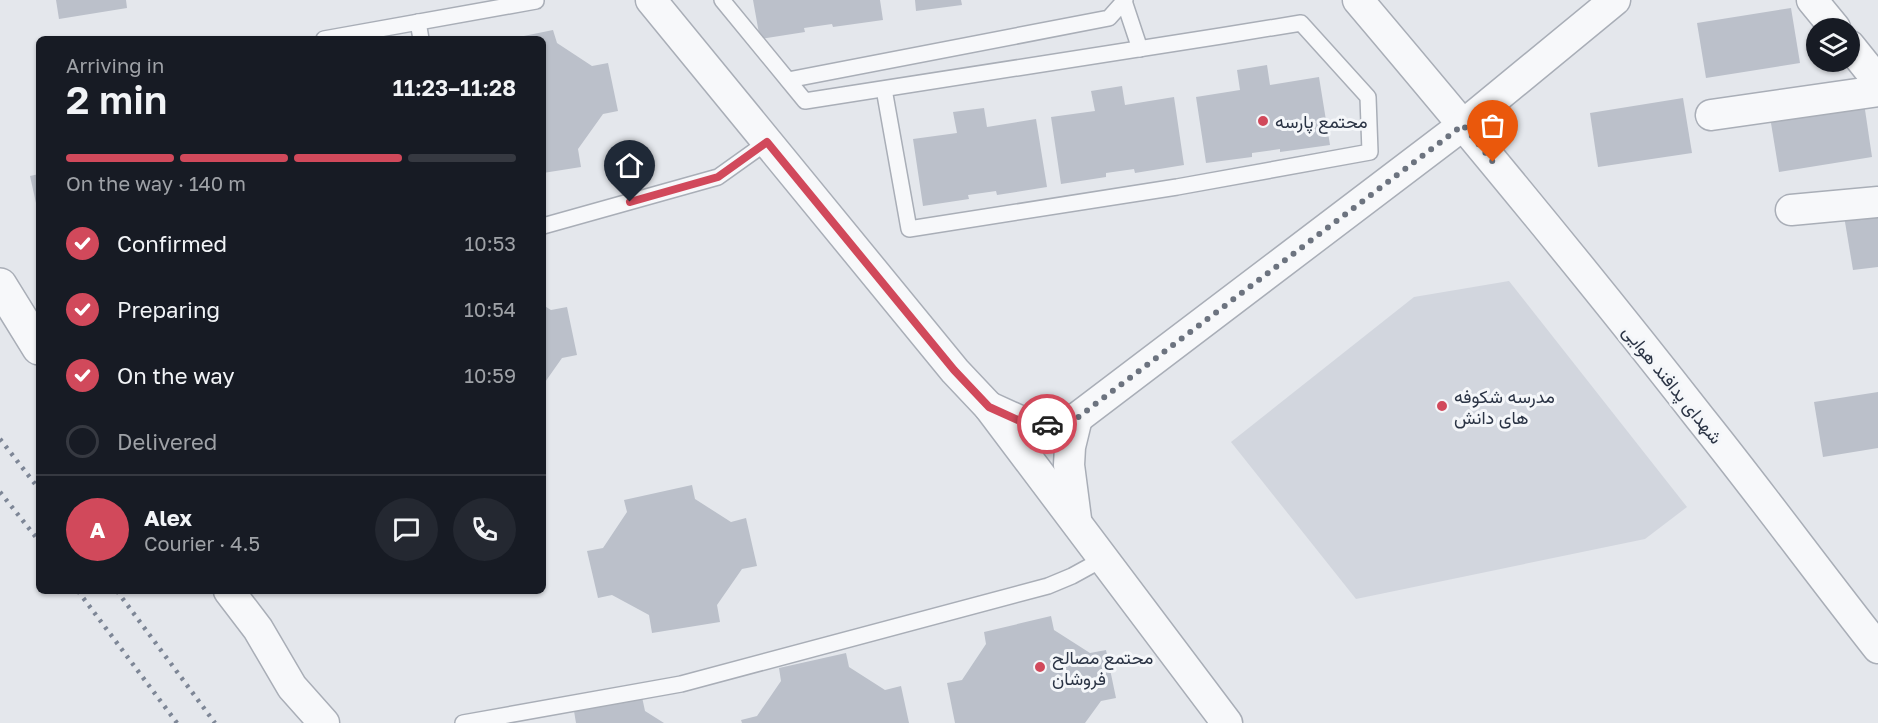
<!DOCTYPE html>
<html lang="en">
<head>
<meta charset="utf-8">
<style>
  :root { --surface:#171b24; --page:#242831; --text:#f1f3f6; --muted:#9ea1a6; --line:#363941; --accent:#d1495b }
  body { margin:0; font-family:"Golos Text",Vazirmatn,sans-serif; background:var(--page); color:var(--text); height:100vh; display:flex; flex-direction:column; font-size:22px; white-space:nowrap }
  * { box-sizing:border-box; margin:0 }
  p { font-size:20px; color:var(--muted) }
  .icon { flex:none; width:33px; height:33px; fill:none; stroke:currentColor; stroke-width:2; stroke-linecap:round; stroke-linejoin:round }
  .map { position:relative; flex:1; overflow:hidden }
  .sheet { position:absolute; left:36px; top:36px; width:510px; height:558px; display:flex; flex-direction:column; background:var(--surface); border-radius:9px; box-shadow:0 2px 4px #0004 }
  .sheet>* { flex:none }
  .fabs { position:absolute; left:1806px; top:18px; display:grid; gap:12px }
  .fabs a { display:grid; place-items:center; width:54px; height:54px; border-radius:50%; background:var(--surface); box-shadow:0 2px 4px #0004; font-size:30px }
  .pin { position:absolute; display:grid; place-items:center; width:51px; height:51px; color:#fff; margin:-62px -26px; border-radius:50% 50% 50% 0; rotate:-45deg; box-shadow:0 0 6px #0007 }
  .pin .icon { rotate:45deg }
  .courier { position:absolute; display:grid; place-items:center; width:60px; height:60px; margin:-30px; border:4px solid #d1495b; border-radius:50%; background:#fff; color:#222; box-shadow:0 2px 8px #0007 }
  .overview em { font-style:normal; font-weight:600 }
  .overview div { display:flex; flex-direction:column-reverse }
  .overview { display:flex; align-items:center; justify-content:space-between; height:102px; padding:0 30px }
  h1 { font-size:39px; font-weight:600; line-height:45px }
  .bar { display:grid; grid-template-columns:repeat(4,1fr); gap:9px 6px; align-content:center; height:72px; padding:0 30px }
  .bar i { height:8px; border-radius:4px; background:var(--line) }
  .bar .selected { background:var(--accent) }
  .bar p { grid-column:span 4 }
  .line { display:flex; align-items:center; gap:15px; padding:0 30px; border-top:2px solid var(--line) }
  .line div { flex:1 }
  .round { display:grid; place-items:center; flex:none; width:63px; height:63px; border-radius:32px; background:var(--page) }
  ol { padding:0 30px; list-style:none }
  li { display:flex; align-items:center; gap:18px; height:66px }
  li p { margin-inline-start:auto }
  li .icon { padding:6px; border-radius:50%; background:var(--accent); color:#fff; stroke-width:4 }
  li:last-child { color:var(--muted) }
  li i { width:33px; height:33px; border:3px solid var(--line); border-radius:50% }
  .map>svg:first-child { display:block }
  .built { fill:#d2d6de }
  .building { fill:#bbc0ca }
  .lines { fill:none; stroke-linecap:round; stroke-linejoin:round }
  .service-casing { stroke:#a9aeb7; stroke-width:18 }
  .minor-casing { stroke:#a9aeb7; stroke-width:33 }
  .tertiary-casing { stroke:#a9aeb7; stroke-width:36 }
  .service { stroke:#f7f8fa; stroke-width:15 }
  .minor { stroke:#f7f8fa; stroke-width:30 }
  .tertiary { stroke:#f7f8fa; stroke-width:33 }
  .rail { stroke:#7d8696; stroke-width:4.5; stroke-dasharray:3 6; stroke-linecap:butt }
  .done { stroke:#6c737f; stroke-width:6; stroke-dasharray:0 10.8 }
  .route { stroke:#d1495b; stroke-width:8 }
  .poi-dot { fill:#d1495b; stroke:#f4f6f9; stroke-width:2 }
  .labels { text-anchor:middle; dominant-baseline:central; stroke-width:6; stroke-linejoin:round; paint-order:stroke }
  .poi-label { font-size:18px; fill:#2b3445; stroke:#f4f6f9; text-anchor:start }
  .street-label { font-size:18px; fill:#2b3445; stroke:#f4f6f9 }
</style>
</head>
<body>
<div class="map">
<svg width="1878" height="723" viewBox="0 0 1878 723">
  <rect width="100%" height="100%" fill="#e4e7ec"/>
  <!-- built -->
  <path class="built" d="M1509,281L1687,507L1645,539L1356,599L1231,442L1414,297Z"/>
  <!-- building -->
  <g class="building">
    <path d="M56,0H126L127,8L59,19Z"/>
    <path d="M753,0H880L883,20L833,27L832,24L804,28L805,32L760,39Z"/>
    <path d="M915,0H961L962,5L916,11Z"/>
    <path d="M1791,8L1800,63L1706,78L1697,23Z"/>
    <path d="M553,30L557,43L592,66L608,63L618,111L603,114L578,149L581,167L543,173V39L514,38Z"/>
    <path d="M1267,65L1270,85L1319,77L1330,145L1280,152V149L1252,153V157L1206,163L1196,97L1240,90L1237,70Z"/>
    <path d="M1122,86L1125,105L1174,97L1184,165L1135,173L1134,169L1106,173V177L1061,184L1051,117L1095,111L1091,91Z"/>
    <path d="M1683,98L1692,153L1598,167L1590,113Z"/>
    <path d="M1864,103L1872,157L1779,172L1770,117Z"/>
    <path d="M984,108L987,127L1036,119L1047,187L997,195L996,191L968,195L969,199L923,206L913,139L957,133L953,112Z"/>
    <path d="M39,174V212H38L30,176Z"/>
    <path d="M1878,210V267L1853,270L1844,216Z"/>
    <path d="M543,305L551,310L567,307L577,355L562,358L543,385Z"/>
    <path d="M1878,392V448L1823,457L1814,402Z"/>
    <path d="M692,485L695,499L731,522L746,518L757,566L742,569L717,605L720,622L652,633L649,615L612,595L598,598L587,551L603,548L627,512L624,500Z"/>
    <path d="M1051,616L1054,630L1090,653L1106,650L1116,698L1101,701L1085,723H955L947,683L962,680L986,644L984,632Z"/>
    <path d="M846,653L849,667L885,690L901,686L909,723H742L741,720L757,716L781,681L779,668Z"/>
    <path d="M642,697L645,711L664,723H576L574,711Z"/>
  </g>
  <g class="lines">
    <!-- service casing -->
    <g class="service-casing">
      <g id="service">
        <path d="M722,0L805,101C971,76 1136,50 1301,23L1368,97L1370,152L1177,187L909,229L884,89"/>
        <path d="M1124,1L1140,49"/>
        <path d="M418,22L421,39"/>
        <path d="M324,39L536,1"/>
        <path d="M788,80L1109,18L1125,0"/>
        <path d="M543,226L718,177L767,142"/>
        <path d="M463,723L681,684L1048,586L1072,576L1103,559"/>
      </g>
    </g>
    <!-- minor casing -->
    <g class="minor-casing">
      <g id="minor">
        <path d="M651,0L955,371L989,407L1227,723"/>
        <path d="M1358,0C1474,137 1589,276 1700,418C1761,494 1818,572 1878,648"/>
        <path d="M1812,0L1835,28"/>
        <path d="M1850,46L1878,81"/>
        <path d="M1711,115L1878,91"/>
        <path d="M1791,210L1878,202"/>
        <path d="M989,407L1020,421L1051,425L1077,418L1463,125L1615,0"/>
        <path d="M1076,519L1069,465L1070,447L1077,418"/>
        <path d="M229,591L258,629L292,687L324,723"/>
      </g>
    </g>
    <!-- tertiary casing -->
    <g class="tertiary-casing">
      <path id="tertiary" d="M0,285L39,348"/>
    </g>
    <!-- service -->
    <use href="#service" class="service"/>
    <!-- minor -->
    <use href="#minor" class="minor"/>
    <!-- tertiary -->
    <use href="#tertiary" class="tertiary"/>
    <!-- rail -->
    <g class="rail">
      <path d="M0,439L39,489"/>
      <path d="M0,492L39,541"/>
      <path d="M78,591L177,723"/>
      <path d="M117,591L215,723"/>
    </g>
  </g>
  <g class="lines">
    <!-- done -->
    <path class="done" d="M1047,424L1077,418L1463,125L1493,162"/>
    <!-- route -->
    <path class="route" d="M630,202L718,177L767,142L954,370L989,407L1020,421L1047,424"/>
  </g>
  <!-- markers -->
  <g class="poi-dot">
    <circle cx="1263" cy="121" r="6"/>
    <circle cx="1442" cy="406" r="6"/>
    <circle cx="1040" cy="667" r="6"/>
  </g>
  <g class="labels">
    <!-- poi labels -->
    <g class="poi-label">
      <text x="1275" y="121">محتمع پارسه</text>
      <text x="1454" y="396">مدرسه شکوفه<tspan x="1454" dy="21">های دانش</tspan></text>
      <text x="1052" y="657">محتمع مصالح<tspan x="1052" dy="21">فروشان</tspan></text>
    </g>
    <!-- street labels -->
    <g class="street-label">
      <text transform="translate(1673 384) rotate(51)">شهدای پدافند هوایی</text>
    </g>
  </g>
</svg>
<div class="fabs">
<a><svg class="icon" aria-label="layers" viewBox="0 0 24 24"><path d="M12 4l9 5-9 5-9-5zM3 14l9 5 9-5"/></svg></a>
</div>
<div class="pin" style="left:1493px;top:162px;background:#ea580c"><svg class="icon" aria-label="bag" viewBox="0 0 24 24"><path d="M5 8h14l-1 12H6zM9 8a3 3 0 0 1 6 0"/></svg></div>
<div class="pin" style="left:630px;top:202px;background:#1f2937"><svg class="icon" aria-label="home" viewBox="0 0 24 24"><path d="M3 11l9-7 9 7M6 9v11h12V9"/></svg></div>
<div class="courier" style="left:1047px;top:424px"><svg class="icon" aria-label="car" viewBox="0 0 24 24"><path d="M5 17H2v-5l4-1 3-4h7l3 4 3 1v5h-3M9 17h6M6 11h13"/><circle cx="7" cy="17" r="2"/><circle cx="17" cy="17" r="2"/></svg></div>
<section class="sheet">
<div class="overview"><div><h1>2 min</h1><p>Arriving in</p></div><em>11:23–11:28</em></div>
<div class="bar"><i class="selected"></i><i class="selected"></i><i class="selected"></i><i></i><p>On the way · 140 m</p></div>
<ol>
<li><svg class="icon" aria-label="check" viewBox="0 0 24 24"><path d="M5 12l5 5 9-10"/></svg>Confirmed<p>10:53</p></li>
<li><svg class="icon" aria-label="check" viewBox="0 0 24 24"><path d="M5 12l5 5 9-10"/></svg>Preparing<p>10:54</p></li>
<li><svg class="icon" aria-label="check" viewBox="0 0 24 24"><path d="M5 12l5 5 9-10"/></svg>On the way<p>10:59</p></li>
<li><i></i>Delivered</li>
</ol>
<div class="line" style="height:108px"><b class="round" style="background:var(--accent);color:#fff">A</b><div><b>Alex</b><p>Courier · 4.5</p></div><a class="round"><svg class="icon" aria-label="chat" viewBox="0 0 24 24"><path d="M4 5h16v11H9l-5 4z"/></svg></a><a class="round"><svg class="icon" aria-label="phone" viewBox="0 0 24 24"><path d="M5 4h4l2 5-3 2q2 4 5 5l2-3 5 2v4C11 20 4 13 5 4z"/></svg></a></div>
</section>
</div>
</body>
</html>
